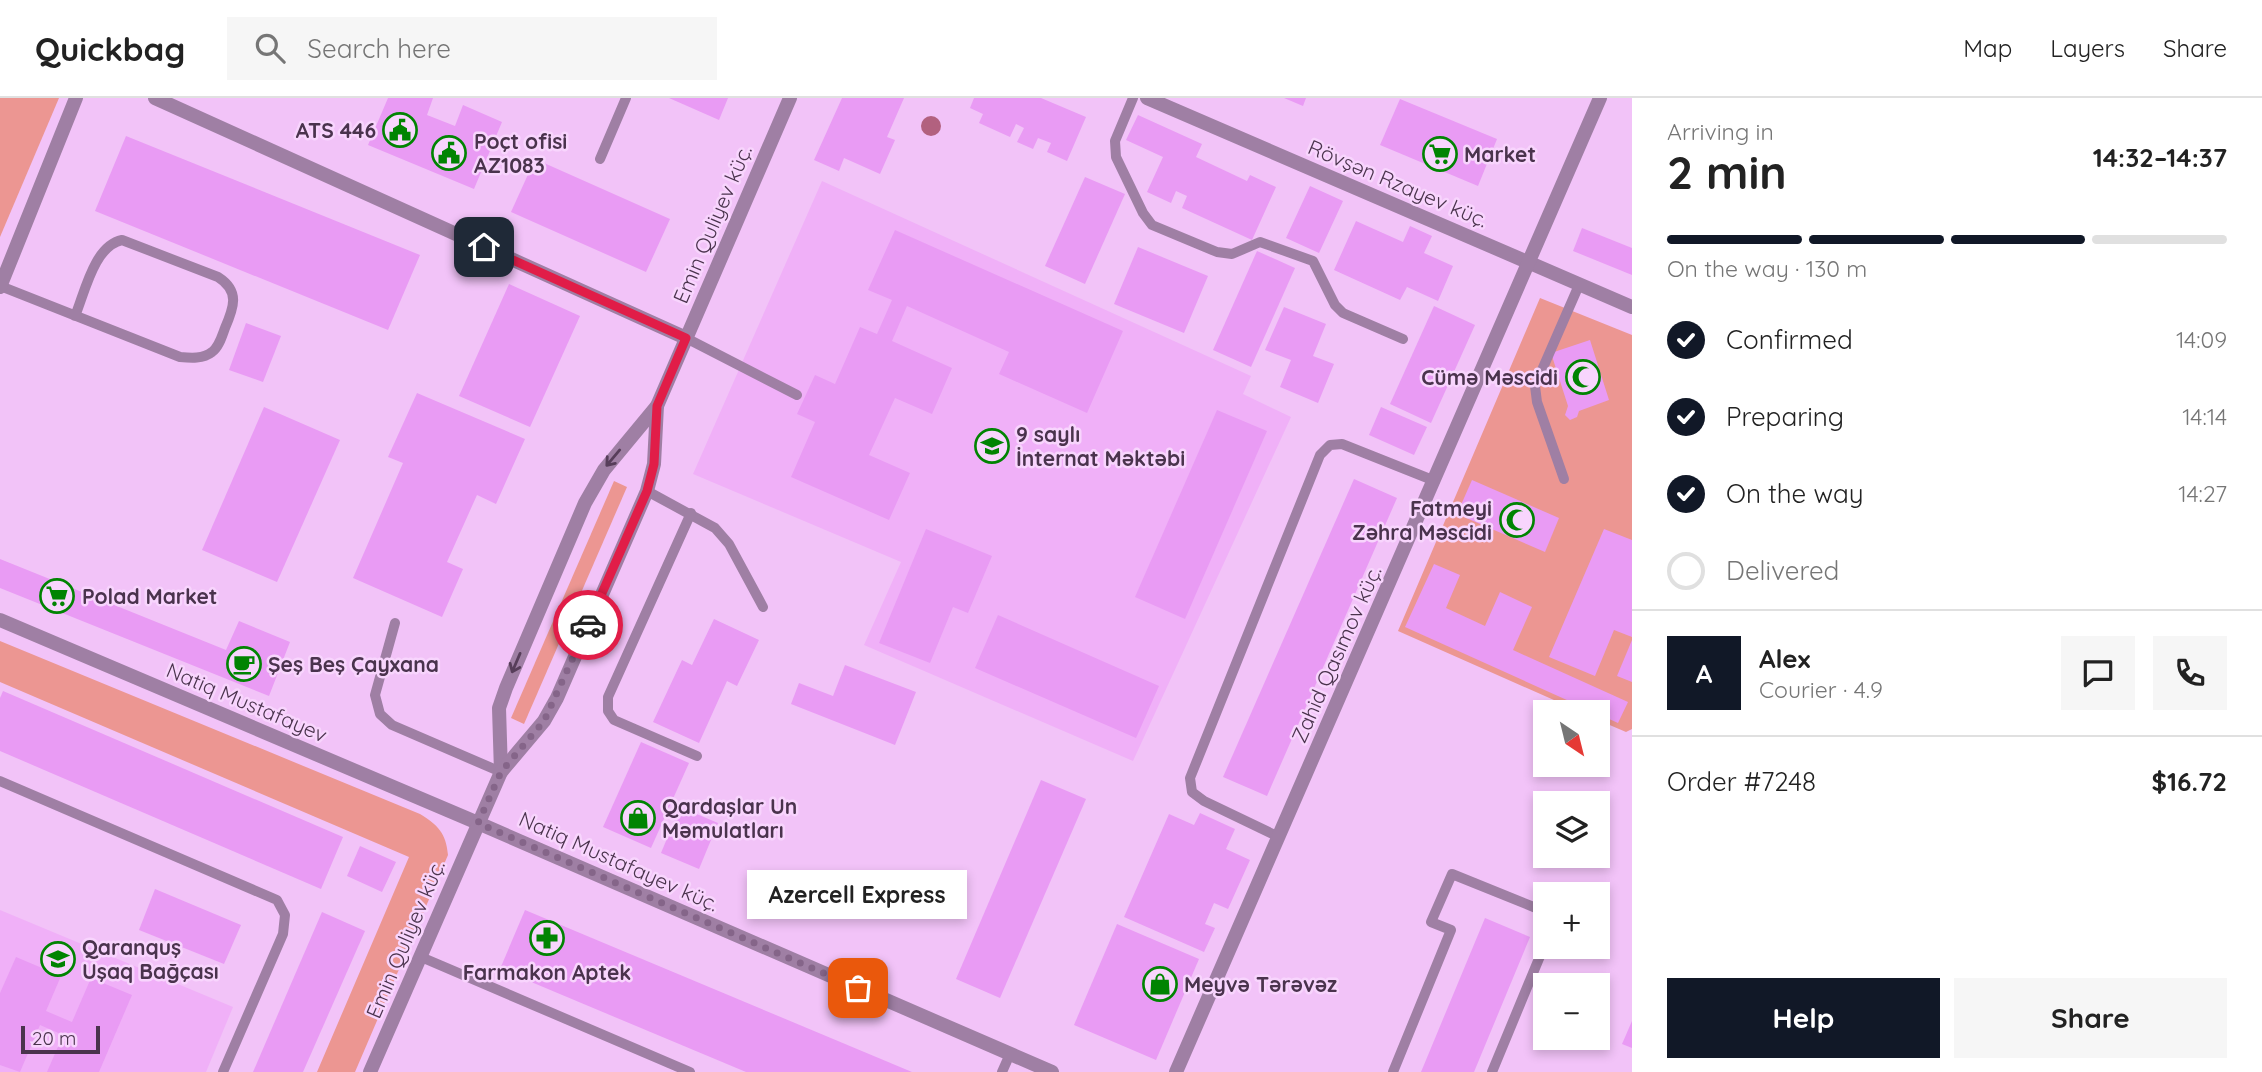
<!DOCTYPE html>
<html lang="en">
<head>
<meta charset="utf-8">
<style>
  :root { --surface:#fff; --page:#f6f6f6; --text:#222; --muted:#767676; --line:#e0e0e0; --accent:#111827 }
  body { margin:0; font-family:Quicksand,sans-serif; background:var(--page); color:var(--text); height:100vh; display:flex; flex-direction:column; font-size:26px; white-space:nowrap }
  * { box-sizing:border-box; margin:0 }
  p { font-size:23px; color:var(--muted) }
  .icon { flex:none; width:38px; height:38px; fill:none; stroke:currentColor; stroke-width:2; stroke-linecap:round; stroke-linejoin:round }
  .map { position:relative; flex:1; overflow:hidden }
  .details { display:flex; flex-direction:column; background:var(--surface); width:630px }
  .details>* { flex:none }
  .needle { width:46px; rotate:145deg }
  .fabs { position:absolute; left:1533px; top:602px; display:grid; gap:14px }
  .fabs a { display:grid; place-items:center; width:77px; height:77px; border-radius:0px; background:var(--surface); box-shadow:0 4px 10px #0003; font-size:35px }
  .scale { position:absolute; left:21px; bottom:18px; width:79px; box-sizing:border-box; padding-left:7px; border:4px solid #4a334d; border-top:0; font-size:19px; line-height:24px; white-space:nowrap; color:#4a334d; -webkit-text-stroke:5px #f8d5fd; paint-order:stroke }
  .pin { position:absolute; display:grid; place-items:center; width:60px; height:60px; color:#fff; margin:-30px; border-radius:14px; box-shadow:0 4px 10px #0006 }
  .courier { position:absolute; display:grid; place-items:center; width:70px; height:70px; margin:-35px; border:5px solid #e11d48; border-radius:50%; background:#fff; color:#222; box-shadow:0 2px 9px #0007 }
  .bubble { position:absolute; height:49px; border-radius:0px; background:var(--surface); box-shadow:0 4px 10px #0003; font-size:23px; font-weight:700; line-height:49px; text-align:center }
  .summary em { font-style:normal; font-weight:700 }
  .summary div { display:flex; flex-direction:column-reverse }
  .summary { display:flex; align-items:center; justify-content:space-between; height:119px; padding:0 35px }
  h1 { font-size:46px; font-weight:700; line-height:52px }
  .bar { display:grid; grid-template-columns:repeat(4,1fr); gap:10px 7px; align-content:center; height:84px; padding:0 35px }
  .bar i { height:9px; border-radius:5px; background:var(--line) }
  .bar .selected { background:var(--accent) }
  .bar p { grid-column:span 4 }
  .line { display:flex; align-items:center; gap:18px; padding:0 35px; border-top:2px solid var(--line) }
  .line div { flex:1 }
  .round { display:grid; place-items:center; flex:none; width:74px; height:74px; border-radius:0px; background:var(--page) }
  ol { padding:0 35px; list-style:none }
  li { display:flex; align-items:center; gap:21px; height:77px }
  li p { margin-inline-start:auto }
  li .icon { padding:7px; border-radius:50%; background:var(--accent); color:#fff; stroke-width:4 }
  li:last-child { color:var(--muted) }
  li i { width:38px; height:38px; border:4px solid var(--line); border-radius:50% }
  .button { display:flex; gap:14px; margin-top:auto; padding:14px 35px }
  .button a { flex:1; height:80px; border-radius:0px; background:var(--accent); color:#fff; font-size:28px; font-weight:700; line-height:80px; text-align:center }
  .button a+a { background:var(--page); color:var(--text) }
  header { display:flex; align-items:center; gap:42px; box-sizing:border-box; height:98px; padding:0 35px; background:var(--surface); border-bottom:2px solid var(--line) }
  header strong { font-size:33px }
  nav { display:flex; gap:38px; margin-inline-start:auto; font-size:24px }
  .search { width:490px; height:63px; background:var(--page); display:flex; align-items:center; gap:18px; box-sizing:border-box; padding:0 24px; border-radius:0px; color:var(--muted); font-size:26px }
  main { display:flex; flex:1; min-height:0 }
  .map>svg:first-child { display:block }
  .built { fill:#f0b0f8 }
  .green { fill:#ec9692 }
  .building { fill:#e99bf4 }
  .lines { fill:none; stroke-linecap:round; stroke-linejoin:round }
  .service { stroke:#9f7fa4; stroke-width:10 }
  .minor { stroke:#9f7fa4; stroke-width:14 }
  .tertiary { stroke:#9f7fa4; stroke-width:14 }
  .tree { fill:#b2617f }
  .oneway { stroke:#573e5a }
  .done { stroke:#856589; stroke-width:7; stroke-dasharray:0 12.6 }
  .route { stroke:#e11d48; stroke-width:9 }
  .labels { text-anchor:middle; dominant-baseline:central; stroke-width:5; stroke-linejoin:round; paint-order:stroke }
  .poi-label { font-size:21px; font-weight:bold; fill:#4a334d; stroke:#f8d5fd; text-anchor:start }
  .street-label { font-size:21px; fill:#4a334d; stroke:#f8d5fd }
</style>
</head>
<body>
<header>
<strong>Quickbag</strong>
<div class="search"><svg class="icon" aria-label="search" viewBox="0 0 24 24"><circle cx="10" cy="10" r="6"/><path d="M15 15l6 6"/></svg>Search here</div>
<nav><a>Map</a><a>Layers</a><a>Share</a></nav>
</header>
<main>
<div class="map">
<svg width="1632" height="974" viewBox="0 0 1632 974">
  <rect width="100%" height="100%" fill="#f2c3f8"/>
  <!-- built -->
  <g class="built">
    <path d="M822,83L1251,278L1243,296L1291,319L1133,663L864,547L901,464L693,376Z"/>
    <path d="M0,812L233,909L206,974H0Z"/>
  </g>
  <!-- green -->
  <g class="green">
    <path d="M0,0H59L0,139Z"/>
    <path d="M1540,200L1632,237V631L1626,634L1598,622V614H1581L1398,533Z"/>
    <path d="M614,383L627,389L524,626L511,620Z"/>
    <path d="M0,543L420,716C438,727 446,735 448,757L355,974H317L409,759L0,584Z"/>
  </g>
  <!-- building -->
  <g class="building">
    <path d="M388,0H433L427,17L455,28L463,7L502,24L474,91L368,47Z"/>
    <path d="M669,0H728L719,22Z"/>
    <path d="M842,0H904L887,39L895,42L880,76L844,60L839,73L814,62Z"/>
    <path d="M974,0H1041L1086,19L1067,63L1047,54L1051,45L1038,40L1033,51L1017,44L1024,30L1016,26L1010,39L979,25L983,16L970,10Z"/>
    <path d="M1284,0H1306L1303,8Z"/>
    <path d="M1400,1L1497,41L1478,88L1380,47Z"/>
    <path d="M1138,17L1202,46L1196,59L1247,83L1250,77L1276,89L1252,142L1182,110L1187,98L1176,93L1171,105L1147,94L1163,59L1126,42Z"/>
    <path d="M126,38L420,157L388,232L95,113Z"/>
    <path d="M535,61L670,121L646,174L511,114Z"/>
    <path d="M1085,79L1125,96L1085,186L1045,168Z"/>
    <path d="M1310,88L1343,103L1319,155L1286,140Z"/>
    <path d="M1356,123L1403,144L1410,128L1432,138L1424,155L1453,168L1438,203L1407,189L1400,202L1334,172Z"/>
    <path d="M1582,130L1632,150V177L1573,153Z"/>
    <path d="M895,132L1123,233L1087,315L999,276L1009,254L907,208L892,243L952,270L932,316L895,300L869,357L910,375L889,422L791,379L815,324L797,316L815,277L835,286L860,229L877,236L892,202L868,192Z"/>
    <path d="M1138,149L1208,178L1184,235L1114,206Z"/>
    <path d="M1257,153L1295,170L1251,269L1213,252Z"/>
    <path d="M509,186L580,218L530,329L459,298Z"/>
    <path d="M1434,208L1475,227L1431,325L1390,306Z"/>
    <path d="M1284,209L1326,226L1313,258L1334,266L1318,305L1280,289L1291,262L1265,252Z"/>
    <path d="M246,225L281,238L263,284L229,272Z"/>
    <path d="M1590,242L1609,302L1579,313L1577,319L1570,322L1565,317L1568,308L1551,255Z"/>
    <path d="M417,295L525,341L496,406L477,397L447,464L463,471L442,519L353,480L403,365L388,359Z"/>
    <path d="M264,309L340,342L277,484L202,452Z"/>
    <path d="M1381,309L1427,329L1414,357L1369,337Z"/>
    <path d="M1217,312L1267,333L1185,521L1135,499Z"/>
    <path d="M1354,381L1397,400L1267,698L1223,679Z"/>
    <path d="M1472,382L1559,420L1545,454L1457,416Z"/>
    <path d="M926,431L992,458L968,515L953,509L930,565L879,545Z"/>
    <path d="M1604,431L1632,442V539L1614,532L1595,578L1549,559Z"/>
    <path d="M0,461L226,552L239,523L290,544L269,598L0,490Z"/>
    <path d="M1434,466L1460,477L1446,510L1485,528L1500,494L1532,509L1513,552L1628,604L1618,625L1405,529Z"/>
    <path d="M998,517L1159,588L1136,640L975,570Z"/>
    <path d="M714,521L759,542L737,588L727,583L699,645L653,624L682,562L692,567Z"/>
    <path d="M1632,542V584L1617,578Z"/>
    <path d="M845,567L916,594L895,647L791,606L799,585L833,598Z"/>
    <path d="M3,593L343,739L321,791L0,653V600Z"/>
    <path d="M641,644L689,665L651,750L603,729Z"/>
    <path d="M1041,682L1086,701L1000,900L956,881Z"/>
    <path d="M680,709L718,725L699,771L661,755Z"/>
    <path d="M1200,715L1235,731L1226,751L1250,762L1228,811L1214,805L1205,826L1215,830L1204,854L1124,819L1169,716L1194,727Z"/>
    <path d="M360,748L396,764L382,794L347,778Z"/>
    <path d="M155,791L241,827L224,866L139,832Z"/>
    <path d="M525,812L912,974H746L500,871Z"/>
    <path d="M322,814L365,833L303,974H253Z"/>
    <path d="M1485,820L1530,839L1474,974H1421Z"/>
    <path d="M1117,826L1199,861L1156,962L1074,927Z"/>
    <path d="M16,859L61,878L46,913L72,924L91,880L132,897L99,974H47L63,937L40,927L20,974L0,967V895Z"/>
    <path d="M1632,923V950L1622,946Z"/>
  </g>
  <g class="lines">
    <!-- service -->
    <g class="service">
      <path d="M1133,0L1115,43L1116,59L1143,115L1152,127L1217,154L1232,156L1260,144L1313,163L1335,207L1343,215L1403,241"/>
      <path d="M600,61L626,0"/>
      <path d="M0,188L180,259C191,260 203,261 212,254C219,249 222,238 225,230C234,209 240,193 218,179L122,142C94,148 85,194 75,218"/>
      <path d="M686,240L797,297"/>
      <path d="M1564,381L1537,304L1535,288L1579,187"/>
      <path d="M647,393L715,430L729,446L763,509"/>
      <path d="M691,415L608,599V613L614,622L697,658"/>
      <path d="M395,525L375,597L380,616L392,627L501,674"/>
      <path d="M0,683L277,802L285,817L283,836L223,974"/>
      <path d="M1279,739L1204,703L1192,694L1190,680L1320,357L1330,347L1342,346L1435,383"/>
      <path d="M421,859L690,974"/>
      <path d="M1002,974L1010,956"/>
      <path d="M1393,974L1451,832L1431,824L1452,776L1541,812L1545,818"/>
      <path d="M1492,974L1545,846"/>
    </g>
    <!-- minor -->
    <g class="minor">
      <path d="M155,0L686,240"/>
      <path d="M1147,0L1632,209"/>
      <path d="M0,189L76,0"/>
      <path d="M0,522L478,725L1052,974"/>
      <path d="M1176,974L1600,0"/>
    </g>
    <!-- tertiary -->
    <g class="tertiary">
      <path d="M501,674L499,610L506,590L585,405L604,372L657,308L790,0"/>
      <path d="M370,974L501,674L544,623L557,600L647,393L654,366L657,308"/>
    </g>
  </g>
  <!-- trees -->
  <circle class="tree" cx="931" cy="28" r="10"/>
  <!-- one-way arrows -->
  <defs><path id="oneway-shaft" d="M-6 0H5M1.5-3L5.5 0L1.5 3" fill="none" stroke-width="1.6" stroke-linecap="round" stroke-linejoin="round" transform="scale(1.75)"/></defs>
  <g class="oneway">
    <use href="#oneway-shaft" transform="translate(613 360) rotate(130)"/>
    <use href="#oneway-shaft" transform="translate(516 565) rotate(113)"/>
  </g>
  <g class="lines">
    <!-- done -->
    <path class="done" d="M588,527L544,623L501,674L478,725L858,890"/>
    <!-- route -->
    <path class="route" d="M484,149L686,240L657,308L654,366L647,393L588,527"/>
  </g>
  <!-- icons -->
  <defs>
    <g id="civic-ring" transform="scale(1.75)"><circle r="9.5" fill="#f8d5fd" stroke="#018402" stroke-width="1.5"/><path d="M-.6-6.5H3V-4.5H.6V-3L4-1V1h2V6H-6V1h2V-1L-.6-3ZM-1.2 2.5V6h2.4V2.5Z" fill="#018402"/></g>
    <g id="supermarket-ring" transform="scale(1.75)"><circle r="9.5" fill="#f8d5fd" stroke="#018402" stroke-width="1.5"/><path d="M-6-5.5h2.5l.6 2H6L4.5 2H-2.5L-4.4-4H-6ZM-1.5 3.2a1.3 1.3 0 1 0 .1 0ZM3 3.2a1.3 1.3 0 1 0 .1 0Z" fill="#018402"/></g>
    <g id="mosque-ring" transform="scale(1.75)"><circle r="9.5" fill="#f8d5fd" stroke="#018402" stroke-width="1.5"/><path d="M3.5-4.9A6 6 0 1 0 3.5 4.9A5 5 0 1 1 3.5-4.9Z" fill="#018402"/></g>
    <g id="school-ring" transform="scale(1.75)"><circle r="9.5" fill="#f8d5fd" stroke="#018402" stroke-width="1.5"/><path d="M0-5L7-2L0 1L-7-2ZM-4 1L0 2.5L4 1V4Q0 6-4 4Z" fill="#018402"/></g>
    <g id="cafe-ring" transform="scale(1.75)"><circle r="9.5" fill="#f8d5fd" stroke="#018402" stroke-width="1.5"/><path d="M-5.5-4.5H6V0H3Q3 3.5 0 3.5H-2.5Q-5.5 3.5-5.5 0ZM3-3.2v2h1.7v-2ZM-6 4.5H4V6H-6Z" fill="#018402"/></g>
    <g id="shop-ring" transform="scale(1.75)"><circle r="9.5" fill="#f8d5fd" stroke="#018402" stroke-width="1.5"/><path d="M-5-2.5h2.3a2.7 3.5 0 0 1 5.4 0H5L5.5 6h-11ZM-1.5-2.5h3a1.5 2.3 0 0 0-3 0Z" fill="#018402"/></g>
    <g id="pharmacy-ring" transform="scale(1.75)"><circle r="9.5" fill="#f8d5fd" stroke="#018402" stroke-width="1.5"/><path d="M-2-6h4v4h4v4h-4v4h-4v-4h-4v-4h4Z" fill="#018402"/></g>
  </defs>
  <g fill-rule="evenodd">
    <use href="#civic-ring" x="400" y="32"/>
    <use href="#civic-ring" x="449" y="55"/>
    <use href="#supermarket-ring" x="1440" y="56"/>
    <use href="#mosque-ring" x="1583" y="279"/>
    <use href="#school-ring" x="992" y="348"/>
    <use href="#mosque-ring" x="1517" y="422"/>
    <use href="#supermarket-ring" x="57" y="498"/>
    <use href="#cafe-ring" x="244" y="566"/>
    <use href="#shop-ring" x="638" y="720"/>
    <use href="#pharmacy-ring" x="547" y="840"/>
    <use href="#school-ring" x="58" y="861"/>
    <use href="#shop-ring" x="1160" y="886"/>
  </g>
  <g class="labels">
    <!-- poi labels -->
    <g class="poi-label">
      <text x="376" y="32" text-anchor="end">ATS 446</text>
      <text x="474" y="43">Poçt ofisi<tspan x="474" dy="24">AZ1083</tspan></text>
      <text x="1464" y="56">Market</text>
      <text x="1558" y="279" text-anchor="end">Cümə Məscidi</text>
      <text x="1016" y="336">9 saylı<tspan x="1016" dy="24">İnternat Məktəbi</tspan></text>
      <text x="1492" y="410" text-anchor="end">Fatmeyi<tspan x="1492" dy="24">Zəhra Məscidi</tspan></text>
      <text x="82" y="498">Polad Market</text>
      <text x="268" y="566">Şeş Beş Çayxana</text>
      <text x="662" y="708">Qardaşlar Un<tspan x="662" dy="24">Məmulatları</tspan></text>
      <text x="82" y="849">Qaranquş<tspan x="82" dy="24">Uşaq Bağçası</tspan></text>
      <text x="547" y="874" text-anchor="middle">Farmakon Aptek</text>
      <text x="1184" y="886">Meyvə Tərəvəz</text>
    </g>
    <!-- street labels -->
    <g class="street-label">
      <text transform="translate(1398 85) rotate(23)">Rövşən Rzayev küç.</text>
      <text transform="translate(712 126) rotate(-67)">Emin Quliyev küç.</text>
      <text transform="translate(1336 556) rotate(-66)">Zahid Qasımov küç.</text>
      <text transform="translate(247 604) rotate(23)">Natiq Mustafayev</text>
      <text transform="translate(619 763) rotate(24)">Natiq Mustafayev küç.</text>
      <text transform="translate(405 841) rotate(-67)">Emin Quliyev küç.</text>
    </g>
  </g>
</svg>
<div class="fabs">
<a><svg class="needle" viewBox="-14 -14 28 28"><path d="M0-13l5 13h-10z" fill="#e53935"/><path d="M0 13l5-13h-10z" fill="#767676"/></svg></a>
<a><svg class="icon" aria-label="layers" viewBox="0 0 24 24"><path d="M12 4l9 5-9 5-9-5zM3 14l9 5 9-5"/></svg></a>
<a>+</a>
<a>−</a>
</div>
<div class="scale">20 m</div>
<div class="pin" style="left:858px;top:890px;background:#ea580c"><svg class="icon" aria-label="bag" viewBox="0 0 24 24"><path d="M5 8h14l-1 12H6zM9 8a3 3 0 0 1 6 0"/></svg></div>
<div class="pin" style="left:484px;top:149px;background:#1f2937"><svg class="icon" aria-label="home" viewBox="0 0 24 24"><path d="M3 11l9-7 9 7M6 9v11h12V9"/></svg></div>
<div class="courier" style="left:588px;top:527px"><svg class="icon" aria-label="car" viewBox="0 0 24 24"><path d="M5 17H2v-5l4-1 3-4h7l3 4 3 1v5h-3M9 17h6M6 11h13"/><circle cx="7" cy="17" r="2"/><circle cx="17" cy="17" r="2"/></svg></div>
<div class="bubble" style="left:747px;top:772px;width:220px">Azercell Express</div>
</div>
<section class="details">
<div class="summary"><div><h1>2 min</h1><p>Arriving in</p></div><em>14:32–14:37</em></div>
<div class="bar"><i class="selected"></i><i class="selected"></i><i class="selected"></i><i></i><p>On the way · 130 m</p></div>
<ol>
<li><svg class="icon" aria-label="check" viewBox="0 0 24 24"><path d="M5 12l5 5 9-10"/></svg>Confirmed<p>14:09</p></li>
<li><svg class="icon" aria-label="check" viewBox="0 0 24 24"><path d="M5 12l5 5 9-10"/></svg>Preparing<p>14:14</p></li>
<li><svg class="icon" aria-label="check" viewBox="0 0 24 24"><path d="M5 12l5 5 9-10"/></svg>On the way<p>14:27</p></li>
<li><i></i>Delivered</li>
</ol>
<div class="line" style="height:126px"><b class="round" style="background:var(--accent);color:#fff">A</b><div><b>Alex</b><p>Courier · 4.9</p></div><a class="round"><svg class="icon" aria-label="chat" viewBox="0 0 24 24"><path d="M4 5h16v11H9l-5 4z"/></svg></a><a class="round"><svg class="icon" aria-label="phone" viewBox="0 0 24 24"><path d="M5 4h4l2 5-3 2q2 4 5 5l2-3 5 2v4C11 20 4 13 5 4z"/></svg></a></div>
<div class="line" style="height:91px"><div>Order #7248</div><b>$16.72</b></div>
<div class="button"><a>Help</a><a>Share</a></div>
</section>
</main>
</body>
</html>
